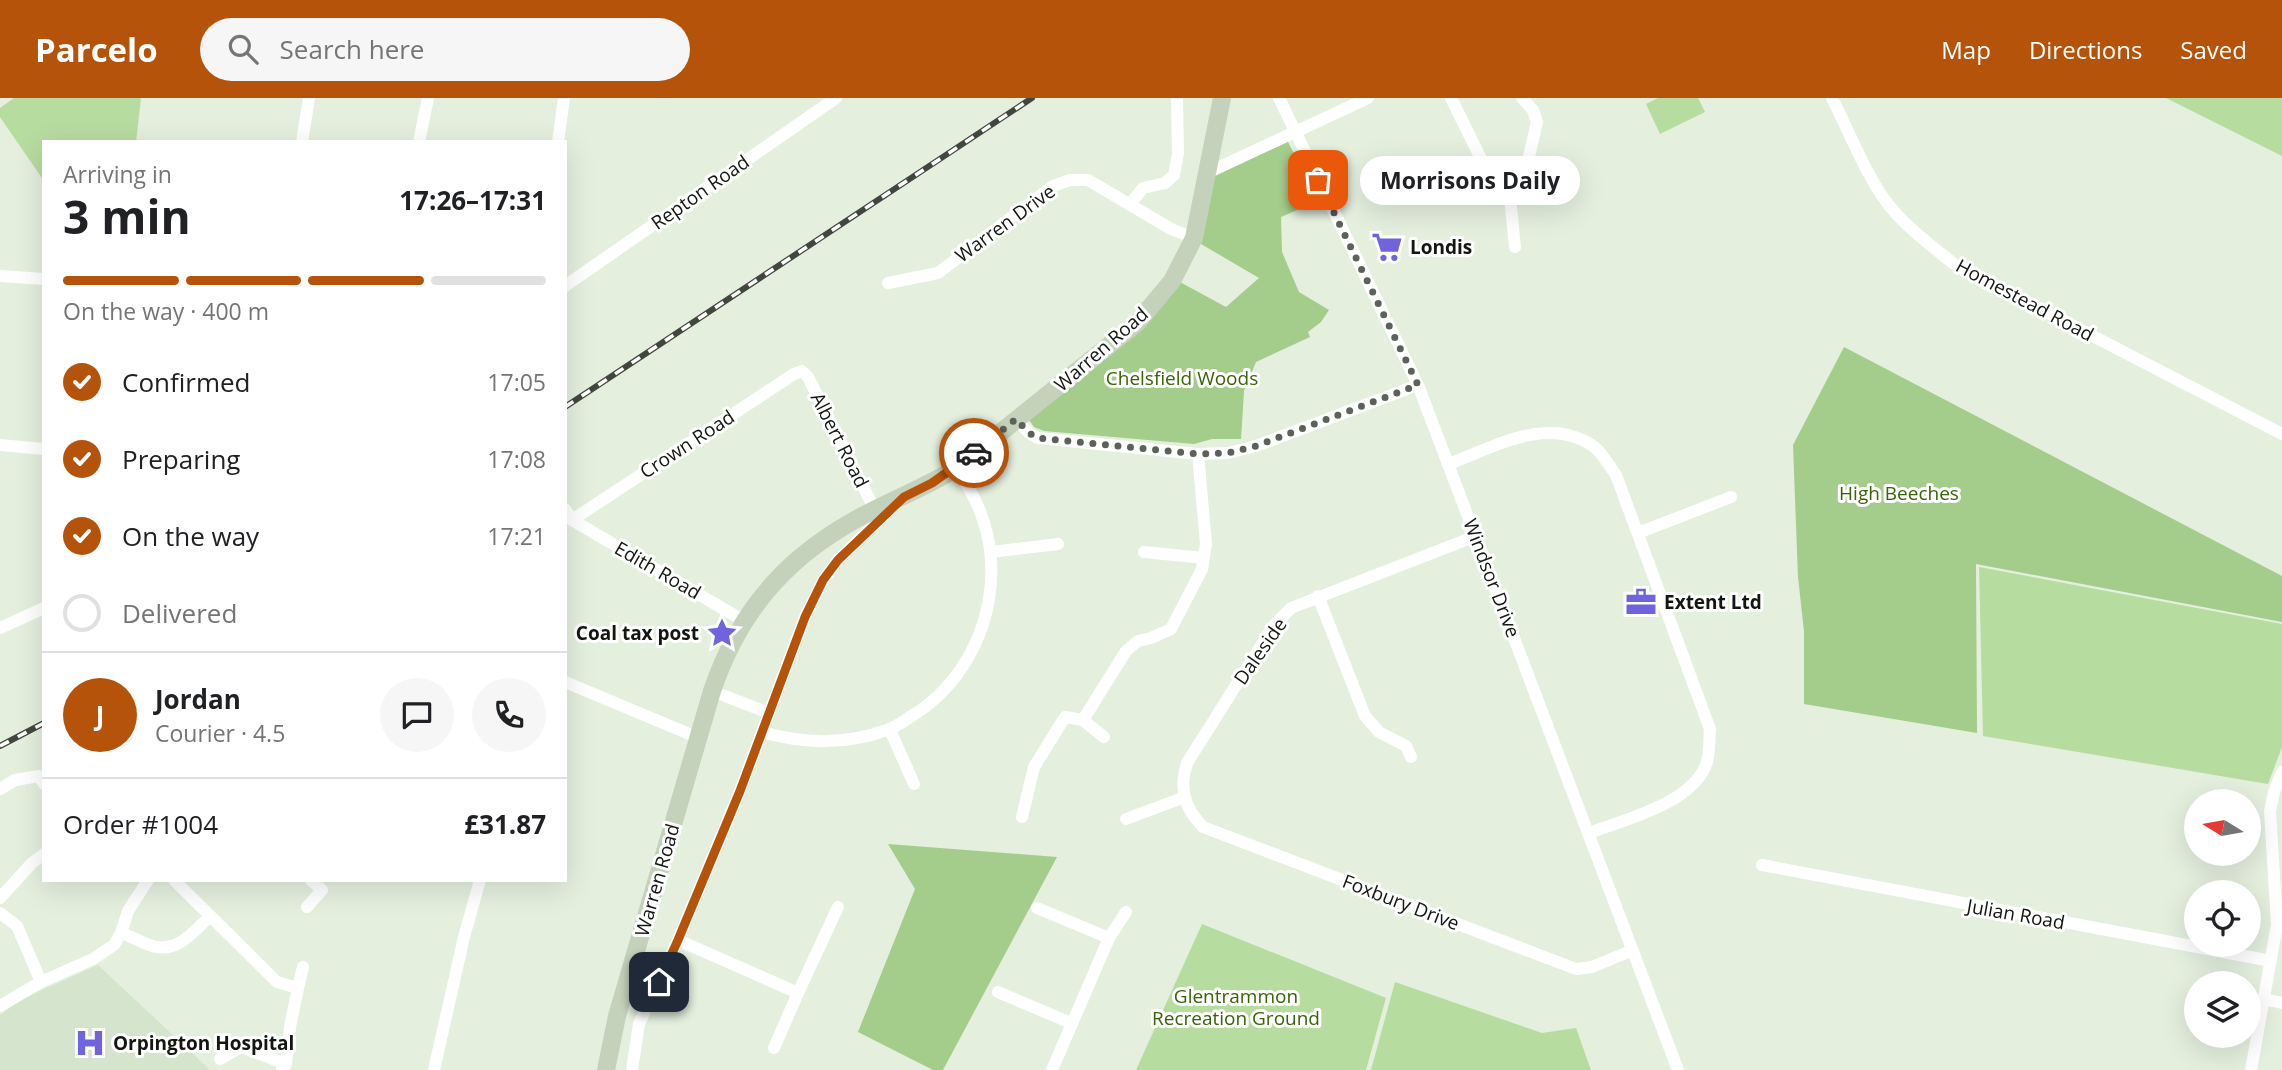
<!DOCTYPE html>
<html lang="en">
<head>
<meta charset="utf-8">
<style>
  :root { --surface:#fff; --page:#f6f6f6; --text:#202124; --muted:#757577; --line:#e0e0e0; --accent:#b45309 }
  body { margin:0; font-family:"Open Sans",sans-serif; background:var(--page); color:var(--text); height:100vh; display:flex; flex-direction:column; font-size:26px; white-space:nowrap }
  * { box-sizing:border-box; margin:0 }
  p { font-size:23px; color:var(--muted) }
  .icon { flex:none; width:38px; height:38px; fill:none; stroke:currentColor; stroke-width:2; stroke-linecap:round; stroke-linejoin:round }
  .map { position:relative; flex:1; overflow:hidden }
  .panel { position:absolute; left:42px; top:42px; width:525px; height:742px; display:flex; flex-direction:column; background:var(--surface); border-radius:0px; box-shadow:0 7px 28px #0002 }
  .panel>* { flex:none }
  .needle { width:46px; rotate:281deg }
  .fabs { position:absolute; left:2184px; top:691px; display:grid; gap:14px }
  .fabs a { display:grid; place-items:center; width:77px; height:77px; border-radius:50%; background:var(--surface); box-shadow:0 7px 28px #0002; font-size:35px }
  .pin { position:absolute; display:grid; place-items:center; width:60px; height:60px; color:#fff; margin:-30px; border-radius:14px; box-shadow:0 4px 10px #0006 }
  .courier { position:absolute; display:grid; place-items:center; width:70px; height:70px; margin:-35px; border:5px solid #b45309; border-radius:50%; background:#fff; color:#222; box-shadow:0 2px 9px #0007 }
  .bubble { position:absolute; height:49px; border-radius:24px; background:var(--surface); box-shadow:0 7px 28px #0002; font-size:23px; font-weight:700; line-height:49px; text-align:center }
  .head em { font-style:normal; font-weight:700 }
  .head div { display:flex; flex-direction:column-reverse }
  .head { display:flex; align-items:center; justify-content:space-between; height:119px; padding:0 21px }
  h1 { font-size:46px; font-weight:700; line-height:52px }
  .bar { display:grid; grid-template-columns:repeat(4,1fr); gap:10px 7px; align-content:center; height:84px; padding:0 21px }
  .bar i { height:9px; border-radius:5px; background:var(--line) }
  .bar .active { background:var(--accent) }
  .bar p { grid-column:span 4 }
  .line { display:flex; align-items:center; gap:18px; padding:0 21px; border-top:2px solid var(--line) }
  .line div { flex:1 }
  .round { display:grid; place-items:center; flex:none; width:74px; height:74px; border-radius:37px; background:var(--page) }
  ol { padding:0 21px; list-style:none }
  li { display:flex; align-items:center; gap:21px; height:77px }
  li p { margin-inline-start:auto }
  li .icon { padding:7px; border-radius:50%; background:var(--accent); color:#fff; stroke-width:4 }
  li:last-child { color:var(--muted) }
  li i { width:38px; height:38px; border:4px solid var(--line); border-radius:50% }
  header { display:flex; align-items:center; gap:42px; box-sizing:border-box; height:98px; padding:0 35px; background:var(--accent); color:#fff }
  header strong { font-size:33px }
  nav { display:flex; gap:38px; margin-inline-start:auto; font-size:24px }
  .search { width:490px; height:63px; background:var(--page); display:flex; align-items:center; gap:18px; box-sizing:border-box; padding:0 24px; border-radius:38px; color:var(--muted); font-size:26px }
  .map>svg:first-child { display:block }
  .built { fill:#d5e4cc }
  .green { fill:#b7dca0 }
  .forest { fill:#a4cc8b }
  .lines { fill:none; stroke-linecap:round; stroke-linejoin:round }
  .street { stroke:#fff; stroke-width:12 }
  .secondary { stroke:#c4d1bb; stroke-width:18 }
  .rail-casing { stroke:#42463f; stroke-width:6 }
  .rail { stroke:#fff; stroke-width:3.5; stroke-dasharray:10; stroke-linecap:butt }
  .done { stroke:#5c6259; stroke-width:7; stroke-dasharray:0 12.6 }
  .route { stroke:#b45309; stroke-width:9 }
  .labels { text-anchor:middle; dominant-baseline:central; stroke-width:6; stroke-linejoin:round; paint-order:stroke }
  .street-label { font-size:19px; fill:#131611; stroke:#fff }
  .poi-label { font-size:19px; font-weight:bold; fill:#131611; stroke:#fff; text-anchor:start }
  .park-label { font-size:19px; fill:#376505; stroke:#fff }
</style>
</head>
<body>
<header>
<strong>Parcelo</strong>
<div class="search"><svg class="icon" aria-label="search" viewBox="0 0 24 24"><circle cx="10" cy="10" r="6"/><path d="M15 15l6 6"/></svg>Search here</div>
<nav><a>Map</a><a>Directions</a><a>Saved</a></nav>
</header>
<div class="map">
<svg width="2282" height="972" viewBox="0 0 2282 972">
  <rect width="100%" height="100%" fill="#e4efde"/>
  <!-- built -->
  <path class="built" d="M98,867L210,972H0V917L22,901Z"/>
  <!-- green -->
  <g class="green">
    <path d="M14,0H141L136,44H44V83L0,19V10Z"/>
    <path d="M1658,0H1698L1705,14L1660,36L1646,6Z"/>
    <path d="M2166,0H2282V58Z"/>
    <path d="M1979,469L2282,526V649L2268,686L1983,638Z"/>
    <path d="M1202,826L1386,900L1366,972H1136Z"/>
    <path d="M1395,884L1542,935L1576,930L1591,972H1371Z"/>
  </g>
  <!-- forest -->
  <g class="forest">
    <path d="M1287,42L1318,103L1281,119L1282,154L1299,194L1329,212L1321,224L1308,234L1310,239L1256,264L1244,293L1241,341H1212L1194,346L1044,333L1034,329L1027,319L1178,183L1226,209L1259,180L1201,146L1213,77Z"/>
    <path d="M1844,249L2282,478V524L1976,466L1977,635L1804,606V533L1798,479L1793,347Z"/>
    <path d="M888,746L1057,759L943,972H933L858,934L915,791Z"/>
  </g>
  <g class="lines">
    <!-- street -->
    <g class="street">
      <path d="M1279,0L1418,287L1678,972"/>
      <path d="M1451,0L1497,93L1510,99L1522,89L1537,24L1533,12L1522,0"/>
      <path d="M1832,0C1849,33 1868,83 1892,111C1910,132 1933,149 1954,166L2282,336"/>
      <path d="M302,44L309,0"/>
      <path d="M419,44L428,0"/>
      <path d="M558,44L564,0"/>
      <path d="M1207,75L1368,0"/>
      <path d="M1510,99L1515,149"/>
      <path d="M1130,106L1143,90L1165,85L1174,77L1178,56L1177,0"/>
      <path d="M0,178L44,181"/>
      <path d="M888,185L938,175L1053,88L1070,82H1088L1171,131L1194,140"/>
      <path d="M565,188L836,0"/>
      <path d="M1016,321L1029,335L1038,340L1198,356L1228,355L1256,348L1418,287"/>
      <path d="M0,347L44,351"/>
      <path d="M1449,366C1494,349 1547,317 1593,348C1602,354 1609,368 1616,377L1710,631C1709,641 1710,654 1707,664C1694,705 1626,721 1589,735"/>
      <path d="M565,411L572,422L744,523"/>
      <path d="M572,422L794,276L802,273L808,279L875,412"/>
      <path d="M1638,435L1731,399"/>
      <path d="M1476,438L1291,510L1274,527L1187,665C1179,692 1184,709 1203,729L1576,871L1592,869L1633,852"/>
      <path d="M991,454L1058,446"/>
      <path d="M1144,454L1204,460"/>
      <path d="M1318,498L1365,618L1379,634L1406,648L1411,659"/>
      <path d="M0,530L44,510"/>
      <path d="M565,584L699,640"/>
      <path d="M712,593L769,615"/>
      <path d="M1083,622L1126,553L1138,543L1151,540L1171,531L1202,471L1206,446L1198,356"/>
      <path d="M890,632L914,686"/>
      <path d="M762,634C805,646 845,647 887,632C895,629 903,624 910,619C995,568 1019,448 955,371"/>
      <path d="M0,691L15,682L39,678L44,686"/>
      <path d="M1022,719L1034,669L1065,619L1083,622L1104,639"/>
      <path d="M1126,721L1185,699"/>
      <path d="M1762,767L2271,863"/>
      <path d="M174,782L277,884L298,890L290,929L286,966L282,972"/>
      <path d="M0,800L32,765L44,756"/>
      <path d="M307,809L322,792L311,782"/>
      <path d="M1037,810L1109,840"/>
      <path d="M0,815L17,828L41,884"/>
      <path d="M121,835C131,838 138,843 147,846C174,858 192,836 209,819"/>
      <path d="M678,842L798,895L774,950"/>
      <path d="M298,890L303,869"/>
      <path d="M998,894L1071,925"/>
      <path d="M798,895L838,809"/>
      <path d="M2263,901L2282,905"/>
      <path d="M0,908L41,884L93,861L114,847L121,835L128,813L148,782"/>
      <path d="M220,961L241,949L286,966"/>
      <path d="M434,972L464,839L480,782"/>
      <path d="M632,972L639,926L678,842L740,693L805,519L823,483L838,462L898,404"/>
      <path d="M1052,972L1109,840L1126,814"/>
      <path d="M2251,972L2277,827L2270,713L2274,694L2282,674"/>
    </g>
    <!-- secondary -->
    <path class="secondary" d="M606,972L617,918L712,593C741,507 793,452 874,412C902,398 929,387 955,371L1137,225L1172,183L1194,140L1222,0"/>
    <!-- rail casing -->
    <g class="rail-casing">
      <g id="rail">
        <path d="M565,309L1032,0"/>
        <path d="M0,648L44,625"/>
      </g>
    </g>
    <!-- rail -->
    <use href="#rail" class="rail"/>
  </g>
  <g class="lines">
    <!-- done -->
    <path class="done" d="M974,355L1016,321L1029,335L1038,340L1198,356L1228,355L1256,348L1418,287L1318,82"/>
    <!-- route -->
    <path class="route" d="M659,884L678,842L740,693L805,519L823,482L838,462L904,399L932,385L974,355"/>
  </g>
  <!-- icons -->
  <defs>
    <g id="supermarket-bare" transform="scale(2.415)"><path d="M-6-5.5h2.5l.6 2H6L4.5 2H-2.5L-4.4-4H-6ZM-1.5 3.2a1.3 1.3 0 1 0 .1 0ZM3 3.2a1.3 1.3 0 1 0 .1 0Z" fill="#7064de" stroke="#fff" stroke-width="2.5" paint-order="stroke"/></g>
    <g id="office-bare" transform="scale(2.415)"><path d="M-6-3h4V-5.5h4V-3h4V5H-6ZM-1-4.5V-3h2v-1.5ZM-6 0V1H6V0Z" fill="#7064de" stroke="#fff" stroke-width="2.5" paint-order="stroke"/></g>
    <g id="sight-bare" transform="scale(2.415)"><path d="M0-6L1.8-2.2L6-1.7L2.9 1.2L3.7 5.4L0 3.3L-3.7 5.4L-2.9 1.2L-6-1.7L-1.8-2.2Z" fill="#7064de" stroke="#fff" stroke-width="2.5" paint-order="stroke"/></g>
    <g id="hospital-bare" transform="scale(2.415)"><path d="M-5-5h3v3.5h4V-5h3V5h-3V1.5h-4V5h-3Z" fill="#7064de" stroke="#fff" stroke-width="2.5" paint-order="stroke"/></g>
  </defs>
  <g fill-rule="evenodd">
    <use href="#supermarket-bare" x="1387" y="149"/>
    <use href="#office-bare" x="1641" y="504"/>
    <use href="#sight-bare" x="722" y="535"/>
    <use href="#hospital-bare" x="90" y="945"/>
  </g>
  <g class="labels">
    <!-- street labels -->
    <g class="street-label">
      <text transform="translate(700 94) rotate(-35)">Repton Road</text>
      <text transform="translate(1005 125) rotate(-36)">Warren Drive</text>
      <text transform="translate(2025 202) rotate(28)">Homestead Road</text>
      <text transform="translate(1101 251) rotate(-41)">Warren Road</text>
      <text transform="translate(840 342) rotate(63)">Albert Road</text>
      <text transform="translate(687 346) rotate(-33)">Crown Road</text>
      <text transform="translate(658 472) rotate(30)">Edith Road</text>
      <text transform="translate(1492 480) rotate(69)">Windsor Drive</text>
      <text transform="translate(1260 553) rotate(-55)">Daleside</text>
      <text transform="translate(657 782) rotate(-74)">Warren Road</text>
      <text transform="translate(1401 804) rotate(21)">Foxbury Drive</text>
      <text transform="translate(2016 816) rotate(10)">Julian Road</text>
    </g>
    <!-- poi labels -->
    <g class="poi-label">
      <text x="1410" y="149">Londis</text>
      <text x="1664" y="504">Extent Ltd</text>
      <text x="699" y="535" text-anchor="end">Coal tax post</text>
      <text x="113" y="945">Orpington Hospital</text>
    </g>
    <!-- park labels -->
    <g class="park-label">
      <text x="1182" y="280">Chelsfield Woods</text>
      <text x="1899" y="395">High Beeches</text>
      <text x="1236" y="898">Glentrammon<tspan x="1236" dy="22">Recreation Ground</tspan></text>
    </g>
  </g>
</svg>
<div class="fabs">
<a><svg class="needle" viewBox="-14 -14 28 28"><path d="M0-13l5 13h-10z" fill="#e53935"/><path d="M0 13l5-13h-10z" fill="#757577"/></svg></a>
<a><svg class="icon" aria-label="locate" viewBox="0 0 24 24"><circle cx="12" cy="12" r="6"/><path d="M12 2v4M12 18v4M2 12h4M18 12h4"/></svg></a>
<a><svg class="icon" aria-label="layers" viewBox="0 0 24 24"><path d="M12 4l9 5-9 5-9-5zM3 14l9 5 9-5"/></svg></a>
</div>
<div class="pin" style="left:1318px;top:82px;background:#ea580c"><svg class="icon" aria-label="bag" viewBox="0 0 24 24"><path d="M5 8h14l-1 12H6zM9 8a3 3 0 0 1 6 0"/></svg></div>
<div class="pin" style="left:659px;top:884px;background:#1f2937"><svg class="icon" aria-label="home" viewBox="0 0 24 24"><path d="M3 11l9-7 9 7M6 9v11h12V9"/></svg></div>
<div class="courier" style="left:974px;top:355px"><svg class="icon" aria-label="car" viewBox="0 0 24 24"><path d="M5 17H2v-5l4-1 3-4h7l3 4 3 1v5h-3M9 17h6M6 11h13"/><circle cx="7" cy="17" r="2"/><circle cx="17" cy="17" r="2"/></svg></div>
<div class="bubble" style="left:1360px;top:58px;width:220px">Morrisons Daily</div>
<section class="panel">
<div class="head"><div><h1>3 min</h1><p>Arriving in</p></div><em>17:26–17:31</em></div>
<div class="bar"><i class="active"></i><i class="active"></i><i class="active"></i><i></i><p>On the way · 400 m</p></div>
<ol>
<li><svg class="icon" aria-label="check" viewBox="0 0 24 24"><path d="M5 12l5 5 9-10"/></svg>Confirmed<p>17:05</p></li>
<li><svg class="icon" aria-label="check" viewBox="0 0 24 24"><path d="M5 12l5 5 9-10"/></svg>Preparing<p>17:08</p></li>
<li><svg class="icon" aria-label="check" viewBox="0 0 24 24"><path d="M5 12l5 5 9-10"/></svg>On the way<p>17:21</p></li>
<li><i></i>Delivered</li>
</ol>
<div class="line" style="height:126px"><b class="round" style="background:var(--accent);color:#fff">J</b><div><b>Jordan</b><p>Courier · 4.5</p></div><a class="round"><svg class="icon" aria-label="chat" viewBox="0 0 24 24"><path d="M4 5h16v11H9l-5 4z"/></svg></a><a class="round"><svg class="icon" aria-label="phone" viewBox="0 0 24 24"><path d="M5 4h4l2 5-3 2q2 4 5 5l2-3 5 2v4C11 20 4 13 5 4z"/></svg></a></div>
<div class="line" style="height:91px"><div>Order #1004</div><b>£31.87</b></div>
</section>
</div>
</body>
</html>
